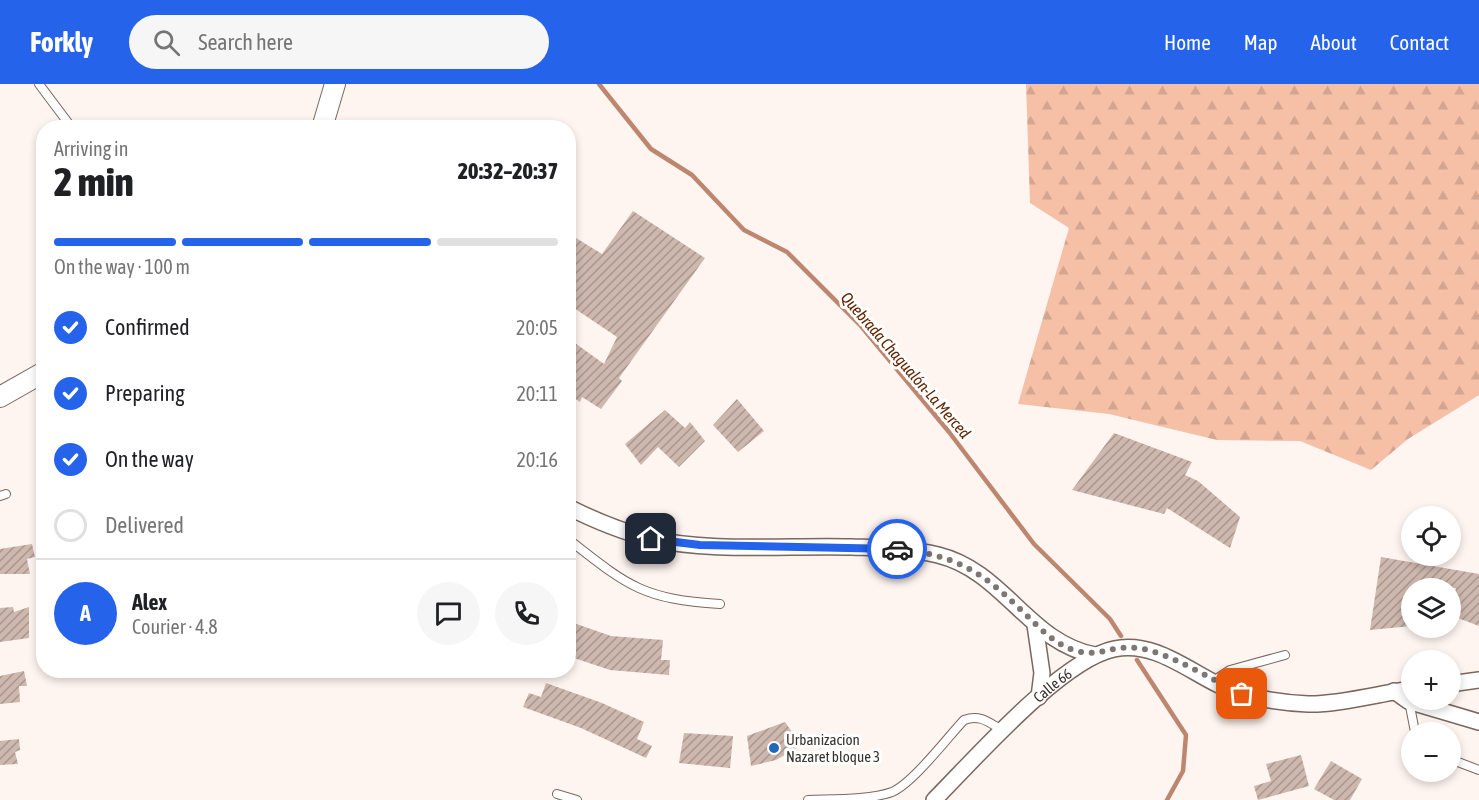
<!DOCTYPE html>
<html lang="en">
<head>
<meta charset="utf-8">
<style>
  :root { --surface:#fff; --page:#f6f6f6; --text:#202124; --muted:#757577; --line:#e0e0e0; --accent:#2563eb }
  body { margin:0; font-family:"Asap Condensed",sans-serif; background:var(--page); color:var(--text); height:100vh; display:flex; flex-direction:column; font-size:22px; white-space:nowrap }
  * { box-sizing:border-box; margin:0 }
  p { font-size:20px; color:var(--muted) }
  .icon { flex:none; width:33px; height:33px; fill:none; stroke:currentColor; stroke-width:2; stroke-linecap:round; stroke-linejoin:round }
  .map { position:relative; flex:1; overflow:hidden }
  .panel { position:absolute; left:36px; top:36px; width:540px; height:558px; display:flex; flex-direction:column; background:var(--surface); border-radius:24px; box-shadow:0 3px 9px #0003 }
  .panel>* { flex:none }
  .fabs { position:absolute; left:1401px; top:422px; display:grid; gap:12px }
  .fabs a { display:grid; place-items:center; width:60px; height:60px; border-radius:50%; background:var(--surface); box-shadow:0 3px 9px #0003; font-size:30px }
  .pin { position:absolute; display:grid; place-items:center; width:51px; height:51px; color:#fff; margin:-26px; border-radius:12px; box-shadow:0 3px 9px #0006 }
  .courier { position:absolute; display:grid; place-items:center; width:60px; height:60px; margin:-30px; border:4px solid #2563eb; border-radius:50%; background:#fff; color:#222; box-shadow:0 2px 8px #0007 }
  .headline em { font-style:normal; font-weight:800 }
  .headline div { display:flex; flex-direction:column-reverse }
  .headline { display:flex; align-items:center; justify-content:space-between; height:102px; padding:0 18px }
  h1 { font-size:39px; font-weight:800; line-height:45px }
  .bar { display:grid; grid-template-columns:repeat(4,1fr); gap:9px 6px; align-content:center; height:72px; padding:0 18px }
  .bar i { height:8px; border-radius:4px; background:var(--line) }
  .bar .current { background:var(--accent) }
  .bar p { grid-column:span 4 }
  .line { display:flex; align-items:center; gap:15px; padding:0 18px; border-top:2px solid var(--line) }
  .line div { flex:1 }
  .round { display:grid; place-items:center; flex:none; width:63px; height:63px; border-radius:32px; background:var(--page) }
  ol { padding:0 18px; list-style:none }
  li { display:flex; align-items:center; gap:18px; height:66px }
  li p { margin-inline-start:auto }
  li .icon { padding:6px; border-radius:50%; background:var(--accent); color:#fff; stroke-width:4 }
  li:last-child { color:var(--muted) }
  li i { width:33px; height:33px; border:3px solid var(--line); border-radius:50% }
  header { display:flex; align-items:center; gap:36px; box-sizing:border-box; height:84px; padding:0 30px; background:var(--accent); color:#fff }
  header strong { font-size:28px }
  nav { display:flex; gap:33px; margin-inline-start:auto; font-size:21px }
  .search { width:420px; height:54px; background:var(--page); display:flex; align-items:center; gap:15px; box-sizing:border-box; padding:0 21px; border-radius:33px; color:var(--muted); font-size:22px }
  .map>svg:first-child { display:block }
  .forest { fill:url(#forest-firs) }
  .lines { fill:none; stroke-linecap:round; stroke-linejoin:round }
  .stream { stroke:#bd876f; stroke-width:4.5 }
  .building { fill:url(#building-hatch) }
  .lane-casing { stroke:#7b675e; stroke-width:10 }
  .street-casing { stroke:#7b675e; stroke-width:18 }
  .secondary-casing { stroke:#7b675e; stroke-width:22 }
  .lane { stroke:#fff; stroke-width:8 }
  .street { stroke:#fff; stroke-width:15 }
  .secondary { stroke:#fff; stroke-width:20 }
  .done { stroke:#7f7572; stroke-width:6; stroke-dasharray:0 10.8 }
  .route { stroke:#2563eb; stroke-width:8 }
  .poi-dot { fill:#2467b8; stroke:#fff; stroke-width:2 }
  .labels { text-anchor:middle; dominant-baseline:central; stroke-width:6; stroke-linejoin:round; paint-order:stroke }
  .street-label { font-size:15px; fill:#3a312e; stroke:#fff }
  .poi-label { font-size:15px; fill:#3a312e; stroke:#fff; text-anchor:start }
  .water-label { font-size:16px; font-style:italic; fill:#642500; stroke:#fff }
</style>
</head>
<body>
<header>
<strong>Forkly</strong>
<div class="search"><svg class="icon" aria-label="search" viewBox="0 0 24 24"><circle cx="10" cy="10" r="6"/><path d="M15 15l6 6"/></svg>Search here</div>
<nav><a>Home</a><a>Map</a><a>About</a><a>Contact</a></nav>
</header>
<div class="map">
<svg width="1479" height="716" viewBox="0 0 1479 716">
  <defs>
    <pattern id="forest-firs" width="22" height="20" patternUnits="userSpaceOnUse" patternTransform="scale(1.5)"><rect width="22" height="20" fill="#f6c0a7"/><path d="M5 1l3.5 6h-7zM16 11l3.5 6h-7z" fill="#d4a590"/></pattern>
    <pattern id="building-hatch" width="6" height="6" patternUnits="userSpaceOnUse" patternTransform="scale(1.5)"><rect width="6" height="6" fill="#ceb8ae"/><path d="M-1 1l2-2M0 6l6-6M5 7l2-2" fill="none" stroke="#a8968e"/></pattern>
  </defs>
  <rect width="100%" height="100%" fill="#fef4f0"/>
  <!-- forest -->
  <path class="forest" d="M1026,0H1479V311L1408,355L1371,386L1300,357L1217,356L1109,330L1018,320L1069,144L1030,119Z"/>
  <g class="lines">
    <!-- stream -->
    <g class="stream">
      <path d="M599,0L651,65L692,91L744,146L787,168L861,242L949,348L1034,460L1110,535L1121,552"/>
      <path d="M1137,576L1186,651L1183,687L1167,716"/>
    </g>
  </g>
  <!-- building -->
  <g class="building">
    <path d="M633,127L705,174L619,294L622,297L601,325L582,313L580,318L568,310V254L604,280L617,253L568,220V165L576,154L602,170Z"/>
    <path d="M737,315L764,347L738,368L713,341Z"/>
    <path d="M665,326L685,344L690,338L705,357L679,383L658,363L641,381L625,360Z"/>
    <path d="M1114,349L1192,378L1185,391L1198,397L1240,433L1230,464L1167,424L1164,430L1072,406Z"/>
    <path d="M32,460L35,473L27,475L30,490H0V465Z"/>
    <path d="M1381,473L1479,490V542L1450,531L1456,504H1412V542L1370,546Z"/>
    <path d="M13,523L14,528L29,523V554L0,558V524Z"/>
    <path d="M568,537L611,552L663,556L661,576H670L669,591L610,586L568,572Z"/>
    <path d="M24,587L27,602H19L20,618L0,620V592Z"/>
    <path d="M546,599L602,619L644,638L637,655L652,662L646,674L581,644L523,623L529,609L541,613Z"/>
    <path d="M785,638L794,651L801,648L809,657L776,676L751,682L747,652Z"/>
    <path d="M684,649L733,652L730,684L679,679Z"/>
    <path d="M19,655L20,666L15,668L18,680L0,681V657Z"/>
    <path d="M1301,671L1309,702L1258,716L1254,702L1271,697L1266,680Z"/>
    <path d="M1331,677L1362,695L1350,716H1334L1314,705Z"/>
  </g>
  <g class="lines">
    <!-- lane casing -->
    <g class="lane-casing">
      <g id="lane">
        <path d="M39,0L72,44"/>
        <path d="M568,226L571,227"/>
        <path d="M0,412L6,410"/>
        <path d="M568,455C628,502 642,515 720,520"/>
        <path d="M1213,597L1230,586L1285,571"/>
        <path d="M1409,617L1415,648"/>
        <path d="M1450,675L1479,686"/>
        <path d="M557,710L577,716"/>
        <path d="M808,716C832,715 870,716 892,708C913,699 947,654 964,636C980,630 988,638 1002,646"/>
      </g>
    </g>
    <!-- street casing -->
    <g class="street-casing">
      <g id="street">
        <path d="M568,423C594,436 620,447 648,454C710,469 788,461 852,463C881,464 910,464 938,471C1004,487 1029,559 1095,571"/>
        <path d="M1035,541L1042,589L1039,613"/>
        <path d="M1450,600L1479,596"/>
        <path d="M1394,607L1408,617L1479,638"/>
        <path id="s1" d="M934,716C974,676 1061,576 1114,565C1163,555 1200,600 1245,611C1265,616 1287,619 1308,620C1336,621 1382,609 1412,605"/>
      </g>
    </g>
    <!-- secondary casing -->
    <g class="secondary-casing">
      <g id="secondary">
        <path d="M322,44L335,0"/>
        <path d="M0,313L44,288"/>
      </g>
    </g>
    <!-- lane -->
    <use href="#lane" class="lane"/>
    <!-- street -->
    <use href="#street" class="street"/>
    <!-- secondary -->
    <use href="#secondary" class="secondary"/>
  </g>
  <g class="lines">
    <!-- done -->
    <path class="done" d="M897,465C952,470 982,487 1021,526C1034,538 1046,552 1062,561C1095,579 1108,560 1137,564C1170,568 1211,596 1242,610"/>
    <!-- route -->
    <path class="route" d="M651,455L700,461L897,465"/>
  </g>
  <!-- markers -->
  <circle class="poi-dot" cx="774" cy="664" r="6"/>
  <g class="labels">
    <!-- street labels -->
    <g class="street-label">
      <text stroke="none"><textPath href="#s1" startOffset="165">Calle 66</textPath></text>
    </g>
    <!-- poi labels -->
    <g class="poi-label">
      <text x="786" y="655">Urbanizacion<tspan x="786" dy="17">Nazaret bloque 3</tspan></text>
    </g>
    <!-- water labels -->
    <g class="water-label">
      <text transform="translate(906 281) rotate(49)">Quebrada Chagualón-La Merced</text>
    </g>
  </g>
</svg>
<div class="fabs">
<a><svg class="icon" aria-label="locate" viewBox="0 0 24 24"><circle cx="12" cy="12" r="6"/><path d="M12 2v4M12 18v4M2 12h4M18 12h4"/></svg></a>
<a><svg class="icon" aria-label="layers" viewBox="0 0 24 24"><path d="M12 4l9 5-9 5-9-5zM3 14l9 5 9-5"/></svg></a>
<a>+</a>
<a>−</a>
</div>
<div class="pin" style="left:1242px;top:610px;background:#ea580c"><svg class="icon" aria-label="bag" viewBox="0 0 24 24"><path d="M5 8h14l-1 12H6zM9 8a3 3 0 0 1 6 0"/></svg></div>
<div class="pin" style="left:651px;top:455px;background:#1f2937"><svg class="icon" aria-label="home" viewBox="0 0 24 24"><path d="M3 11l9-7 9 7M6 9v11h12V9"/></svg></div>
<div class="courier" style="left:897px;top:465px"><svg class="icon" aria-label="car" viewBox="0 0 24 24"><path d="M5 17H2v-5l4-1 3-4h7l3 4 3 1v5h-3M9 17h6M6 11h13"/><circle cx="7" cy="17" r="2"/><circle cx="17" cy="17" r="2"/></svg></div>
<section class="panel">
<div class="headline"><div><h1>2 min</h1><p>Arriving in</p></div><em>20:32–20:37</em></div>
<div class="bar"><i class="current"></i><i class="current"></i><i class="current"></i><i></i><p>On the way · 100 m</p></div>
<ol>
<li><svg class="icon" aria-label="check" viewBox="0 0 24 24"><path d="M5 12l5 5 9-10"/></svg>Confirmed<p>20:05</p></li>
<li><svg class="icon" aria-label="check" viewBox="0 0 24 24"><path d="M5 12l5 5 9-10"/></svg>Preparing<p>20:11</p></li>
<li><svg class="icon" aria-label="check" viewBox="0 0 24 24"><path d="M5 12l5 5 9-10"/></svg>On the way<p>20:16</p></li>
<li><i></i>Delivered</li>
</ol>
<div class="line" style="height:108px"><b class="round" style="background:var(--accent);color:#fff">A</b><div><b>Alex</b><p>Courier · 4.8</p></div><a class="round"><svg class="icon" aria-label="chat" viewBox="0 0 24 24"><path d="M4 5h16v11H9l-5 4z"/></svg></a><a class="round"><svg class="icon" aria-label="phone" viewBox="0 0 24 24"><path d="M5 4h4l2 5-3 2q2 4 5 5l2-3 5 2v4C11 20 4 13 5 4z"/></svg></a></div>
</section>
</div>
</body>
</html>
